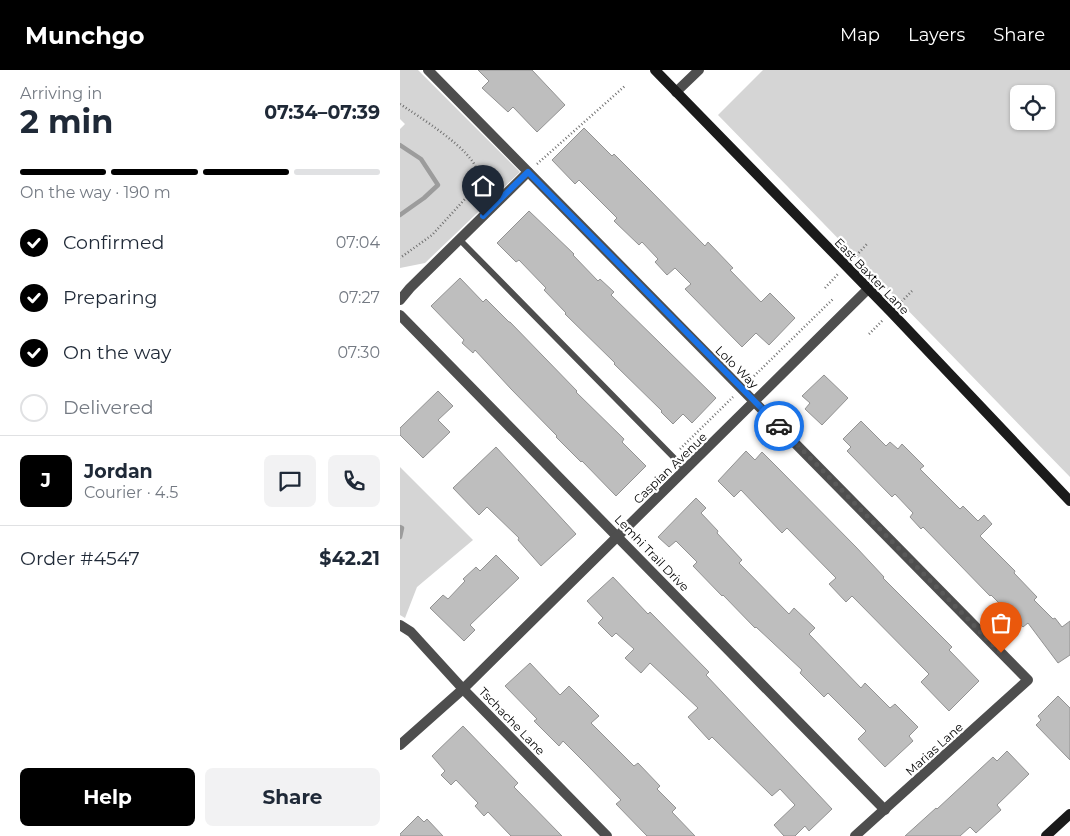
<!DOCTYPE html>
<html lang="en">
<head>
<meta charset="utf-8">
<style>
  :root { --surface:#fff; --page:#f2f2f3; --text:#1f2937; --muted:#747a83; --line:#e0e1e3; --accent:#000 }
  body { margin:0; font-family:Montserrat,sans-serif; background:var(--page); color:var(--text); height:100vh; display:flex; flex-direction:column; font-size:19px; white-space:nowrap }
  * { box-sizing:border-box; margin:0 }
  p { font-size:16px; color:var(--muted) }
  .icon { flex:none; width:28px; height:28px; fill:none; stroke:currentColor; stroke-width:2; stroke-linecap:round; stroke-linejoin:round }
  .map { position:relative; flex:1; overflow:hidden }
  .drawer { display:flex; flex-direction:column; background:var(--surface); width:400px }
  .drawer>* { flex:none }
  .fabs { position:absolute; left:610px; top:15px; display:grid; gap:10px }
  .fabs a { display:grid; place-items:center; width:45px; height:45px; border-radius:8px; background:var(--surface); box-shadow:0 1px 4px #0004; font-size:25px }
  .pin { position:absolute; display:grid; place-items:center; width:42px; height:42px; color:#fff; margin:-51px -21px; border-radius:50% 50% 50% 0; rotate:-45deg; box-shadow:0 0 5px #0007 }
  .pin .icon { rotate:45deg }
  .courier { position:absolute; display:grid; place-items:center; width:50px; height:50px; margin:-25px; border:4px solid #1a73e8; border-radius:50%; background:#fff; color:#222; box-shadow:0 1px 6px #0007 }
  .headline em { font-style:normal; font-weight:700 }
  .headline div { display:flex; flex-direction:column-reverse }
  .headline { display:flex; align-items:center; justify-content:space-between; height:85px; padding:0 20px }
  h1 { font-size:32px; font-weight:700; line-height:38px }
  .bar { display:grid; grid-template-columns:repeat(4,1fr); gap:8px 5px; align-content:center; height:60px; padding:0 20px }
  .bar i { height:6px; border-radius:4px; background:var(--line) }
  .bar .current { background:var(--accent) }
  .bar p { grid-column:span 4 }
  .line { display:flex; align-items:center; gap:12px; padding:0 20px; border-top:1px solid var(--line) }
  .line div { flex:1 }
  .round { display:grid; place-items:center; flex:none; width:52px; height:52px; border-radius:8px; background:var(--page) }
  ol { padding:0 20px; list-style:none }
  li { display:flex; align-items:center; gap:15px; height:55px }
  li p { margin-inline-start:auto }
  li .icon { padding:5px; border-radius:50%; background:var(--accent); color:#fff; stroke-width:4 }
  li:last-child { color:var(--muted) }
  li i { width:28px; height:28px; border:2px solid var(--line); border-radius:50% }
  .action { display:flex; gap:10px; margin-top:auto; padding:10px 20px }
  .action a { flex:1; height:58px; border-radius:8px; background:var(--accent); color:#fff; font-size:20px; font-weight:700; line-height:58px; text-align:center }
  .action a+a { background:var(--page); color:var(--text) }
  header { display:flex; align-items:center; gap:30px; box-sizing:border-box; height:70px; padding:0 25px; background:var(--accent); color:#fff }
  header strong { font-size:24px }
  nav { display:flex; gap:28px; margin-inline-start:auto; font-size:18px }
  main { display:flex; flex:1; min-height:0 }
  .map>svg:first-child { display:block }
  .green { fill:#d5d5d5; fill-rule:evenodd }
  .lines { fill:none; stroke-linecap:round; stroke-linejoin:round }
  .stream { stroke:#9c9c9c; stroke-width:4.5 }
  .building { fill:#bebebe; stroke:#929292 }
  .path { stroke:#707070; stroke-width:2.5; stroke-dasharray:1 2.5; stroke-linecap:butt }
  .lane { stroke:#4e4e4e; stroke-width:6 }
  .street { stroke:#4e4e4e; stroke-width:10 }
  .secondary { stroke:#1b1b1b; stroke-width:10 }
  .done { stroke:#595959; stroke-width:5; stroke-dasharray:0 9 }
  .route { stroke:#1a73e8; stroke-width:6 }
  .labels { text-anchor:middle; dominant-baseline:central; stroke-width:4.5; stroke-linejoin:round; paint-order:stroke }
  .street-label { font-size:12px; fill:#000; stroke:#fff }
</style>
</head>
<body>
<header>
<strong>Munchgo</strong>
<nav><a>Map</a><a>Layers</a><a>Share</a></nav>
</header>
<main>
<section class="drawer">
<div class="headline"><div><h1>2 min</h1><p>Arriving in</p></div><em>07:34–07:39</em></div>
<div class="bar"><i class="current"></i><i class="current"></i><i class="current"></i><i></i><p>On the way · 190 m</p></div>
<ol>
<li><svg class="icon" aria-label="check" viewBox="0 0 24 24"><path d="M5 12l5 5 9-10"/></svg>Confirmed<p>07:04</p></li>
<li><svg class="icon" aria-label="check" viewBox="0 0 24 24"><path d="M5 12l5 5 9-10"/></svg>Preparing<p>07:27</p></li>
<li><svg class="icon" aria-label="check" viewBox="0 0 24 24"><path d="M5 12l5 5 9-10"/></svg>On the way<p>07:30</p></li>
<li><i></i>Delivered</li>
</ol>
<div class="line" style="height:90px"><b class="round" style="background:var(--accent);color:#fff">J</b><div><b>Jordan</b><p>Courier · 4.5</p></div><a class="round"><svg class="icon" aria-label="chat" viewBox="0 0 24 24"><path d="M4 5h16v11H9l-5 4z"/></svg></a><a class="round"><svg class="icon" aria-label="phone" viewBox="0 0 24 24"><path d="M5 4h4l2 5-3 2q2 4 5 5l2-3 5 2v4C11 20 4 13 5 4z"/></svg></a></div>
<div class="line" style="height:65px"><div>Order #4547</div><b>$42.21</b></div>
<div class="action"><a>Help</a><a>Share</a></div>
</section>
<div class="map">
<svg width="670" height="766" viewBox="0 0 670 766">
  <rect width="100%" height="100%" fill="#fff"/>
  <!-- green -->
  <g class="green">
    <path d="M0,0H18L120,102L25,193L0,198V59L5,54L0,49Z"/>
    <path d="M363,0H670V407L318,45ZM619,24H646V51H619Z"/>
    <path d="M0,397L73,470L17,517L5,548L0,545Z"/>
  </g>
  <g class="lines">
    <!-- stream -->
    <g class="stream">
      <path d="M0,75L21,89L38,115L24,128L0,145"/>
      <path d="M0,457L2,458L0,467"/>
    </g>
  </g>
  <!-- building -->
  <g class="building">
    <path d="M78,0H132L165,35L137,62L113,37L108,42L82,18L89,11Z"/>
    <path d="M184,58L212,86L214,84L248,118L305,176L308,172L333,198L330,200L361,232L370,223L395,248L369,275L356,263L342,277L285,219L291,214L275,198L267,205L255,192L258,189L242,172L239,175L214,151L217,148L179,110L175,114L152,90Z"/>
    <path d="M129,141L174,184L173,185L198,211L200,209L214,222L211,225L316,328L292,353L283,344L273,354L261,342L262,341L214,294L215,293L165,244L166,243L144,220L146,218L119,190L116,192L97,173Z"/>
    <path d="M60,208L83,232L86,229L109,252H110L177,321L176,322L224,369L222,372L246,396L216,426L182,391L181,392L156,367L157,366L111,319L75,280L73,283L62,273L64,270L31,236Z"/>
    <path d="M424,305L448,328L422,355L405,339L410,333L402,326Z"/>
    <path d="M38,321L53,336L38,350L50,362L23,388L0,365V358Z"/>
    <path d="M461,351L486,376L490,372L498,379L502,374L524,396L520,399L560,439L563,436L578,451L584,445L592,454L580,466L615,501L614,503L637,527L634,530L653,549L655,548L662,557L670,551V585L658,593L628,553L623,557L591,525L590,526L523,457L521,459L510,447L513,443L495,424L492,427L447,381L451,377L443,369Z"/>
    <path d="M96,377L176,464L141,496L118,470L119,468L87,437L79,445L53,418Z"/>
    <path d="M346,381L355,390L362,382L377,397L456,477L484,507L483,508L552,577L549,580L579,611L549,641L521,612L529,604L452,526L446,532L429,514L436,508L387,458L382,463L341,420L334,427L318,411Z"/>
    <path d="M296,428L306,438L301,443L318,461L317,463L342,490L339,493L389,544L394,538L415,558L409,564L461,618L465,613L490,638L495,634L518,657L509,666L513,671L485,697L458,669L466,661L428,623L424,627L400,603L402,600L356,557L355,558L323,525L322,526L293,496L297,492L276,471L269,477L258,467Z"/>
    <path d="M96,485L119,508L70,555L75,560L64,571L30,538L43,525L48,529L65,511L63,509L76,497L80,501Z"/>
    <path d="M213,507L248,544L250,542L309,602L306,605L432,739L409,761L405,756L395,766H384L374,755L395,735L380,719L372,726L312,667L309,670L288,647L298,638L250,593L241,603L225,588L234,579L216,563L212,567L198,553L203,548L187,531Z"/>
    <path d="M130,593L160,625L169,616L199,646L191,653L234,696L238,693L260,716L257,719L276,738L272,742L295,766H247L216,734L221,730L188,696L163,671L159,676L134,651L137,649L105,616Z"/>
    <path d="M658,626L670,638V690L636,655L641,650L638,646Z"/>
    <path d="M63,656L118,713L114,717L162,766H111L88,742L84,746L75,736L78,733L56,710L51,715L41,705L45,701L32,686Z"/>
    <path d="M607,681L629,704L597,735L601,740L576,763L570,757L560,766H505L536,738L537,739L593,687L597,691Z"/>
    <path d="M18,746L24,752L27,749L43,766H0V764Z"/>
  </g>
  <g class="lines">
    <!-- path -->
    <g class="path">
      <path d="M0,34C18,46 73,80 77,101C78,106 76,112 76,117L32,165L0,188"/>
      <path d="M137,94L226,15"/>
      <path d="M454,188L467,174"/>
      <path d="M425,218L438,204"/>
      <path d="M499,234L512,221"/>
      <path d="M469,264L483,250"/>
      <path d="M349,311L434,228"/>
      <path d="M280,379L333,327"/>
    </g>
    <!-- lane -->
    <path class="lane" d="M60,170L286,400"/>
    <!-- street -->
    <g class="street">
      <path d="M28,0L628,610L455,766"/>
      <path d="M276,22L299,0"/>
      <path d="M0,230L10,218L128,102"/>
      <path d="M0,245L485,740"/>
      <path d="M0,555L11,562L63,619L207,766"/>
      <path d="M0,675L63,619L468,219"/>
    </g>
    <!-- secondary -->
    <g class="secondary">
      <path d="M255,0L491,242L670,431"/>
      <path d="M646,766L670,744"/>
    </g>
  </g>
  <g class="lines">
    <!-- done -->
    <path class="done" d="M379,356L601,583"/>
    <!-- route -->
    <path class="route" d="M83,146L128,102L379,356"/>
  </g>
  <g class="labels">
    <!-- street labels -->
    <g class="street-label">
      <text transform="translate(472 206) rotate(46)">East Baxter Lane</text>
      <text transform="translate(337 297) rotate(45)">Lolo Way</text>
      <text transform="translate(270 398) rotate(-44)">Caspian Avenue</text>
      <text transform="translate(252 483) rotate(46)">Lemhi Trail Drive</text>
      <text transform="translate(112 651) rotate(46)">Tschache Lane</text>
      <text transform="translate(534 679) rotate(-42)">Marias Lane</text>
    </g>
  </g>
</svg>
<div class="fabs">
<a><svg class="icon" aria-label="locate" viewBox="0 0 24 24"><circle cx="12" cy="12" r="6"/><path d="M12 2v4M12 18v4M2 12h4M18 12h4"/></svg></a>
</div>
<div class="pin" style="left:601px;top:583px;background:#ea580c"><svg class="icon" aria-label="bag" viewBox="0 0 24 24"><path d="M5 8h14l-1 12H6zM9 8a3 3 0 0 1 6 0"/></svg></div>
<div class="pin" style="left:83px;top:146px;background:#1f2937"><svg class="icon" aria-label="home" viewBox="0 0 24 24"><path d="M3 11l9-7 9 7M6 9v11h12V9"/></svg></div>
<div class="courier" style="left:379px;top:356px"><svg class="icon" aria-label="car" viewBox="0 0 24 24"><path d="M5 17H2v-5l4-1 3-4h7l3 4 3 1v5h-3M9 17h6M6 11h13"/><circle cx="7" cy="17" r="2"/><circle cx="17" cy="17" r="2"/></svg></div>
</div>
</main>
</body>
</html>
